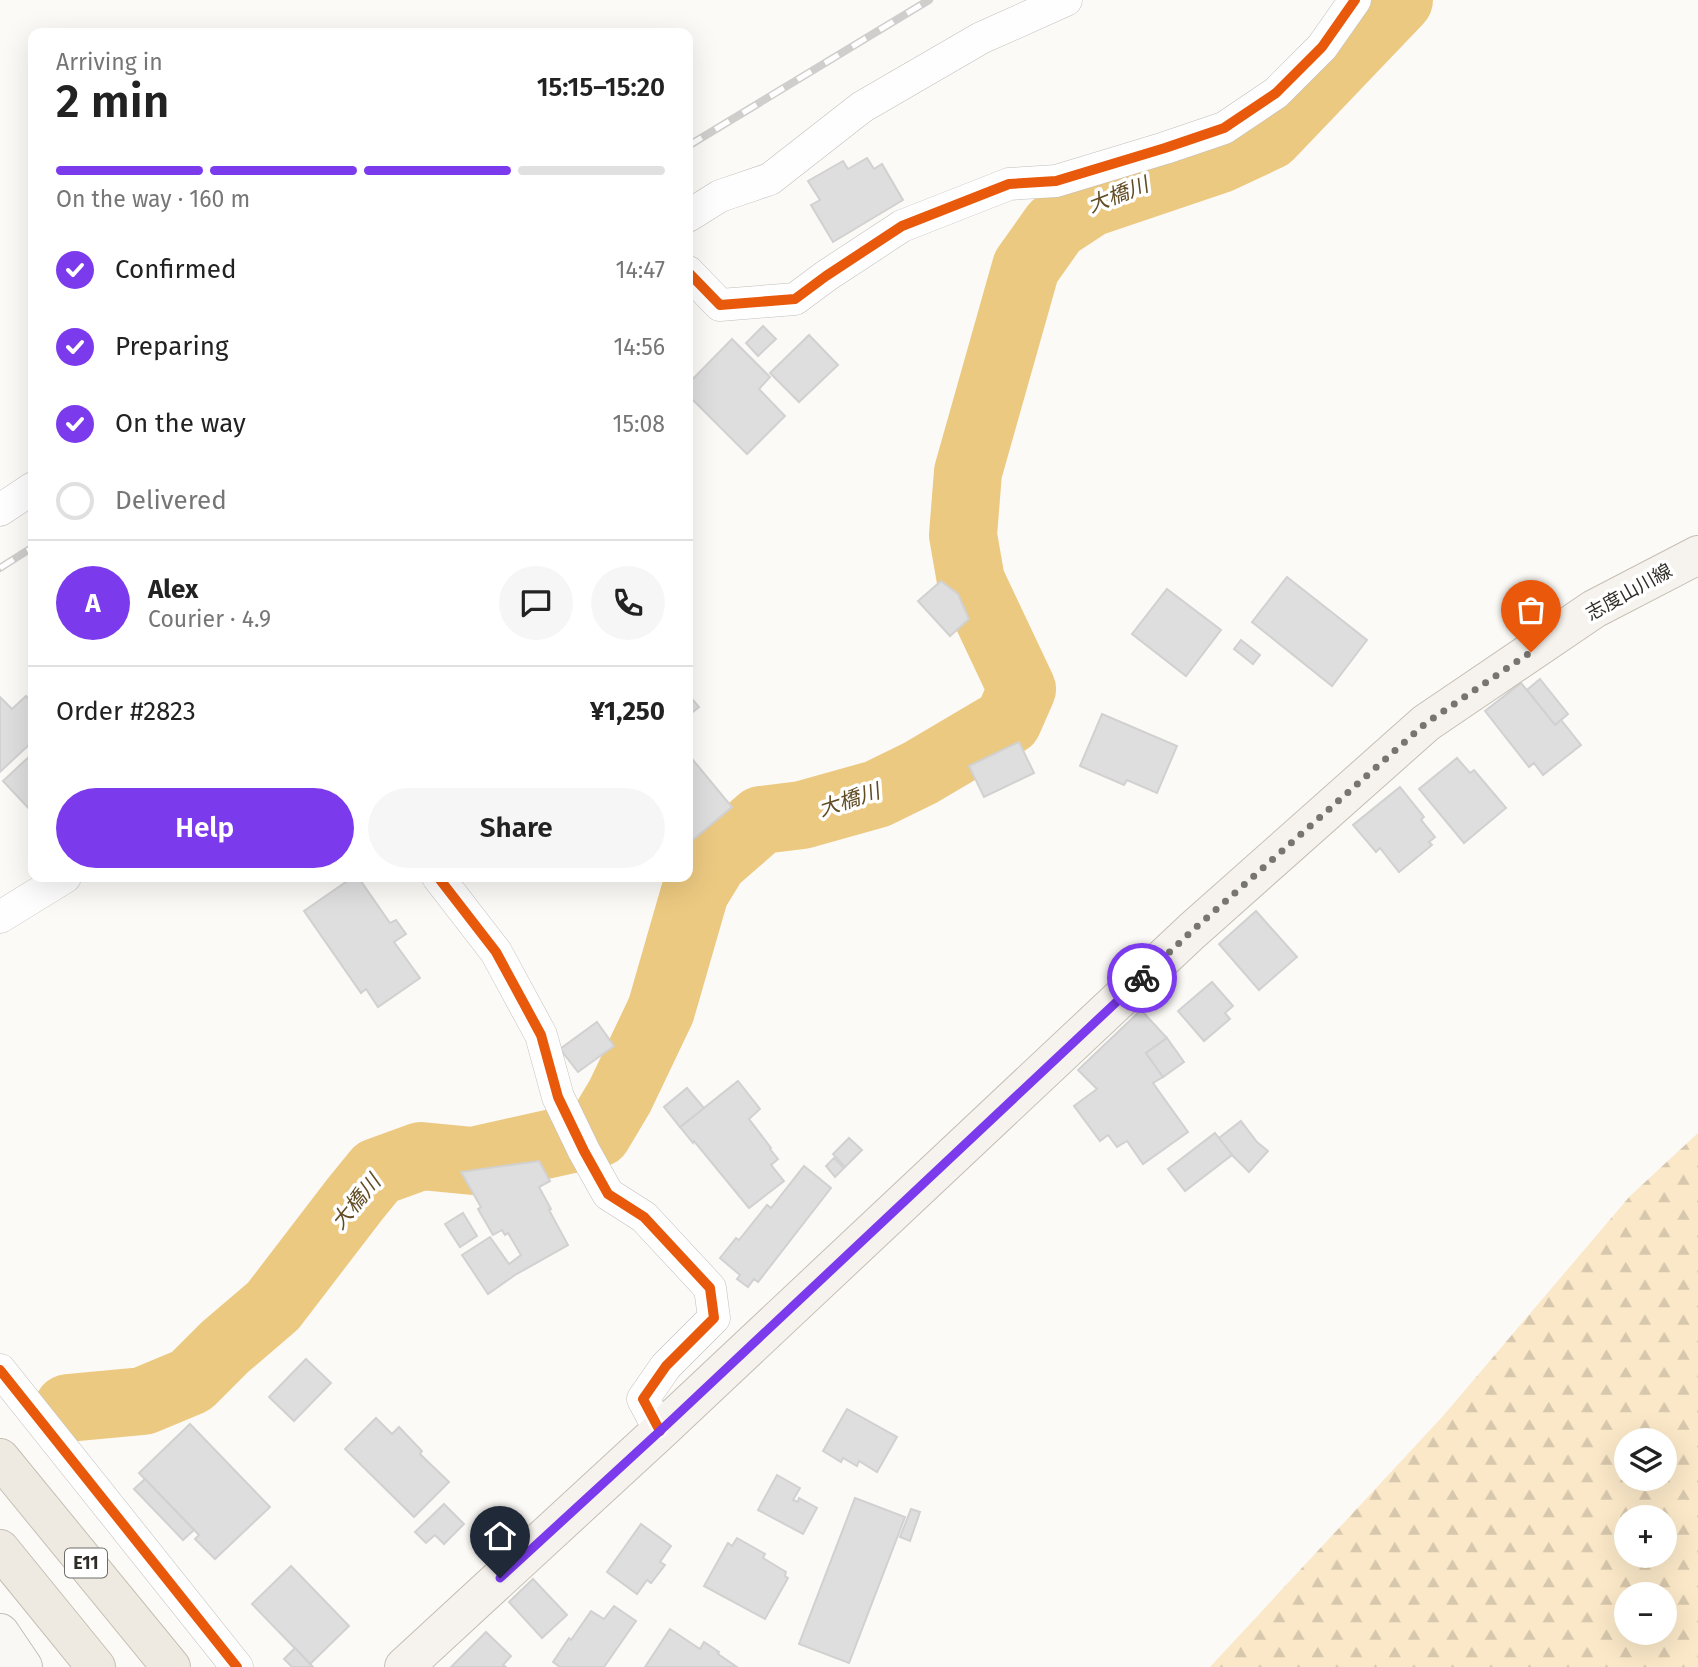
<!DOCTYPE html>
<html lang="en">
<head>
<meta charset="utf-8">
<style>
  :root { --surface:#fff; --page:#f6f6f6; --text:#222; --muted:#767676; --line:#e0e0e0; --accent:#7c3aed }
  body { margin:0; font-family:"Fira Sans","Noto Sans JP",sans-serif; background:var(--page); color:var(--text); height:100vh; display:flex; flex-direction:column; font-size:26px; white-space:nowrap }
  * { box-sizing:border-box; margin:0 }
  p { font-size:23px; color:var(--muted) }
  .icon { flex:none; width:38px; height:38px; fill:none; stroke:currentColor; stroke-width:2; stroke-linecap:round; stroke-linejoin:round }
  .map { position:relative; flex:1; overflow:hidden }
  .details { position:absolute; left:28px; top:28px; width:665px; height:854px; display:flex; flex-direction:column; background:var(--surface); border-radius:14px; box-shadow:0 7px 28px #0002 }
  .details>* { flex:none }
  .controls { position:absolute; left:1614px; top:1428px; display:grid; gap:14px }
  .controls a { display:grid; place-items:center; width:63px; height:63px; border-radius:50%; background:var(--surface); box-shadow:0 7px 28px #0002; font-size:35px }
  .pin { position:absolute; display:grid; place-items:center; width:60px; height:60px; color:#fff; margin:-72px -30px; border-radius:50% 50% 50% 0; rotate:-45deg; box-shadow:0 0 7px #0007 }
  .pin .icon { rotate:45deg }
  .courier { position:absolute; display:grid; place-items:center; width:70px; height:70px; margin:-35px; border:5px solid #7c3aed; border-radius:50%; background:#fff; color:#222; box-shadow:0 2px 9px #0007 }
  .headline em { font-style:normal; font-weight:600 }
  .headline div { display:flex; flex-direction:column-reverse }
  .headline { display:flex; align-items:center; justify-content:space-between; height:119px; padding:0 28px }
  h1 { font-size:46px; font-weight:600; line-height:52px }
  .bar { display:grid; grid-template-columns:repeat(4,1fr); gap:10px 7px; align-content:center; height:84px; padding:0 28px }
  .bar i { height:9px; border-radius:5px; background:var(--line) }
  .bar .active { background:var(--accent) }
  .bar p { grid-column:span 4 }
  .line { display:flex; align-items:center; gap:18px; padding:0 28px; border-top:2px solid var(--line) }
  .line div { flex:1 }
  .round { display:grid; place-items:center; flex:none; width:74px; height:74px; border-radius:37px; background:var(--page) }
  ol { padding:0 28px; list-style:none }
  li { display:flex; align-items:center; gap:21px; height:77px }
  li p { margin-inline-start:auto }
  li .icon { padding:7px; border-radius:50%; background:var(--accent); color:#fff; stroke-width:4 }
  li:last-child { color:var(--muted) }
  li i { width:38px; height:38px; border:4px solid var(--line); border-radius:50% }
  .primary-button { display:flex; gap:14px; margin-top:auto; padding:14px 28px }
  .primary-button a { flex:1; height:80px; border-radius:42px; background:var(--accent); color:#fff; font-size:28px; font-weight:600; line-height:80px; text-align:center }
  .primary-button a+a { background:var(--page); color:var(--text) }
  .map>svg:first-child { display:block }
  .forest { fill:url(#forest-firs); fill-rule:evenodd }
  .lines { fill:none; stroke-linecap:round; stroke-linejoin:round }
  .river { stroke:#ecc981; stroke-width:68 }
  .building { fill:#dedede; stroke:#d2d1d2; stroke-width:2 }
  .street-casing { stroke:#c1bfbc; stroke-width:33 }
  .secondary-casing { stroke:#c1bfbc; stroke-width:40 }
  .primary-casing { stroke:#c5bfb4; stroke-width:40 }
  .highway-casing { stroke:#c5bfb4; stroke-width:40 }
  .street { stroke:#fffefe; stroke-width:32 }
  .secondary { stroke:#faf8f5; stroke-width:38 }
  .primary { stroke:#f6f2ed; stroke-width:38 }
  .highway { stroke:#efeae1; stroke-width:38 }
  .rail-casing { stroke:#cfcecc; stroke-width:8 }
  .rail { stroke:#fff; stroke-width:5; stroke-dasharray:16; stroke-linecap:butt }
  .cycleway-casing { stroke:#fff; stroke-width:15 }
  .cycleway { stroke:#e8590c; stroke-width:10 }
  .done { stroke:#777570; stroke-width:7; stroke-dasharray:0 12.6 }
  .route { stroke:#7c3aed; stroke-width:9 }
  .labels { text-anchor:middle; dominant-baseline:central; stroke-width:7; stroke-linejoin:round; paint-order:stroke }
  .shield { fill:#fff; stroke:#6d6c68; stroke-width:2 }
  .shield-label { font-size:18px; font-weight:bold; fill:#2f2d28 }
  .street-label { font-size:19px; fill:#2f2d28; stroke:#fff }
  .water-label { font-size:21px; font-style:italic; fill:#614c23; stroke:#fff }
</style>
</head>
<body>
<div class="map">
<svg width="1698" height="1667" viewBox="0 0 1698 1667">
  <defs>
    <pattern id="forest-firs" width="22" height="20" patternUnits="userSpaceOnUse" patternTransform="scale(1.75)"><rect width="22" height="20" fill="#fae8c8"/><path d="M5 1l3.5 6h-7zM16 11l3.5 6h-7z" fill="#d7c7ac"/></pattern>
  </defs>
  <rect width="100%" height="100%" fill="#fcfaf6"/>
  <!-- forest -->
  <path class="forest" d="M1698,1133V1667H1210L1443,1416L1630,1196ZM1626,1440H1664V1479H1626ZM1626,1517H1664V1556H1626ZM1626,1594H1664V1633H1626Z"/>
  <g class="lines">
    <!-- river -->
    <path class="river" d="M68,1408L143,1401L191,1381L225,1347L273,1306L355,1199L377,1172L421,1156L473,1161L598,1133L620,1096L661,1010L695,892L714,861L761,820L802,815L877,794L920,773L1008,721L1022,689L971,581L963,535L968,472L1026,267L1055,226L1090,203L1220,159L1269,136L1399,0"/>
  </g>
  <!-- building -->
  <g class="building">
    <path d="M867,158L874,169L882,164L903,200L833,242L811,205L820,200L808,181L843,161L848,169Z"/>
    <path d="M763,326L776,339L758,356L746,343Z"/>
    <path d="M809,335L838,365L799,402L770,373Z"/>
    <path d="M732,339L770,377L759,389L785,416L747,454L688,395V384Z"/>
    <path d="M1287,577L1367,640L1332,686L1252,622Z"/>
    <path d="M941,581L958,594L969,619L950,636L918,601Z"/>
    <path d="M1167,589L1221,630L1186,676L1132,634Z"/>
    <path d="M1241,640L1260,655L1253,664L1234,649Z"/>
    <path d="M1540,679L1568,714L1555,725L1527,690Z"/>
    <path d="M1521,683L1555,725L1561,720L1581,745L1543,775L1534,763L1529,767L1485,711Z"/>
    <path d="M688,694L699,707L688,716Z"/>
    <path d="M26,696L33,704V741L0,772V697L12,709Z"/>
    <path d="M1102,714L1177,746L1157,793L1127,780L1124,785L1080,766Z"/>
    <path d="M1019,742L1034,773L984,797L969,766Z"/>
    <path d="M33,753V813L3,781Z"/>
    <path d="M688,754L732,807L688,844Z"/>
    <path d="M1457,758L1470,773L1474,770L1506,808L1464,843L1419,789Z"/>
    <path d="M1400,787L1424,817L1421,820L1435,837L1429,842L1432,845L1399,872L1380,848L1376,852L1353,825Z"/>
    <path d="M353,877H358L390,923L396,920L406,934L394,942L420,978L378,1007L366,989L361,993L304,911Z"/>
    <path d="M1256,911L1297,957L1259,990L1219,944Z"/>
    <path d="M1212,982L1233,1006L1225,1013L1230,1019L1204,1041L1178,1011Z"/>
    <path d="M1141,1010L1167,1038L1146,1053L1163,1077L1153,1083L1188,1132L1143,1164L1127,1141L1117,1147L1108,1135L1100,1141L1074,1106L1097,1089L1078,1070Z"/>
    <path d="M597,1022L614,1046L578,1072L560,1049Z"/>
    <path d="M1167,1038L1184,1062L1163,1077L1146,1053Z"/>
    <path d="M738,1081L760,1109L749,1119L771,1148L770,1149L778,1159L771,1165L784,1181L749,1208L694,1141L693,1143L680,1127Z"/>
    <path d="M687,1088L704,1108L680,1127L664,1107Z"/>
    <path d="M1241,1121L1257,1142L1268,1151L1249,1172L1232,1155L1219,1138Z"/>
    <path d="M1215,1133L1232,1155L1185,1191L1168,1169Z"/>
    <path d="M849,1138L862,1150L845,1167L833,1154Z"/>
    <path d="M834,1158L844,1168L835,1177L826,1166Z"/>
    <path d="M539,1161L550,1181L539,1187L551,1209L549,1210L568,1245L515,1275L488,1294L462,1255L490,1237L509,1264L521,1255L508,1233L505,1235L502,1230L493,1235L478,1209L481,1207L461,1172Z"/>
    <path d="M804,1166L831,1188L758,1282L754,1279L748,1287L737,1279L740,1275L720,1258L736,1238L739,1240L767,1205L771,1208Z"/>
    <path d="M463,1213L477,1236L460,1247L445,1224Z"/>
    <path d="M306,1359L331,1383L294,1421L269,1397Z"/>
    <path d="M847,1409L897,1437L877,1472L859,1461L857,1466L843,1458L841,1462L823,1451Z"/>
    <path d="M376,1418L392,1434L399,1427L422,1451L420,1454L449,1482L414,1517L345,1449Z"/>
    <path d="M190,1424L270,1507L215,1559L195,1539L199,1535L139,1473Z"/>
    <path d="M777,1475L800,1488L793,1500L798,1502L799,1498L817,1508L803,1534L758,1510Z"/>
    <path d="M145,1479L194,1530L183,1540L134,1489Z"/>
    <path d="M855,1498L905,1517L849,1663L799,1644Z"/>
    <path d="M444,1504L464,1524L444,1544L435,1535L426,1543L415,1532Z"/>
    <path d="M911,1509L920,1512L910,1541L900,1537Z"/>
    <path d="M641,1524L671,1546L660,1562L665,1565L651,1583L647,1580L637,1594L607,1572Z"/>
    <path d="M737,1538L765,1554L763,1558L786,1572L785,1576L788,1578L765,1619L704,1586L728,1543L732,1546Z"/>
    <path d="M291,1566L349,1626L310,1664L252,1604Z"/>
    <path d="M533,1579L567,1615L542,1638L509,1602Z"/>
    <path d="M614,1606L636,1621L604,1667H560L553,1662L569,1638L571,1640L591,1611L604,1619Z"/>
    <path d="M670,1629L700,1649L704,1642L719,1652L718,1654L737,1667H645Z"/>
    <path d="M486,1632L511,1656L503,1665L506,1667H451Z"/>
    <path d="M295,1648L310,1664L313,1667H292L284,1659Z"/>
  </g>
  <g class="lines">
    <!-- street casing -->
    <g class="street-casing">
      <g id="street">
        <path d="M688,216L720,196L770,179L862,107L981,38L1066,0"/>
        <path d="M688,272L720,305L795,299L826,276L902,226L1009,184L1056,181L1165,148L1224,128L1276,93L1322,47L1355,0"/>
        <path d="M0,510L33,488"/>
        <path d="M438,877L496,952L541,1035L558,1097L584,1151L608,1194L644,1217L710,1288L714,1318L666,1366L643,1399L660,1431"/>
        <path d="M0,917L65,877"/>
        <path d="M0,1370L237,1667"/>
      </g>
    </g>
    <!-- secondary casing -->
    <g class="secondary-casing">
      <path id="secondary" d="M0,1633L23,1667"/>
    </g>
    <!-- primary casing -->
    <g class="primary-casing">
      <path id="primary" d="M404,1667L660,1431L1192,931L1426,723L1594,609L1698,555"/>
    </g>
    <!-- highway casing -->
    <g class="highway-casing">
      <g id="highway">
        <path d="M0,1458L171,1667"/>
        <path d="M0,1549L96,1667"/>
      </g>
    </g>
    <!-- street -->
    <use href="#street" class="street"/>
    <!-- secondary -->
    <use href="#secondary" class="secondary"/>
    <!-- primary -->
    <use href="#primary" class="primary"/>
    <!-- highway -->
    <use href="#highway" class="highway"/>
    <!-- rail casing -->
    <g class="rail-casing">
      <g id="rail">
        <path d="M688,146L929,0"/>
        <path d="M0,568L33,547"/>
      </g>
    </g>
    <!-- rail -->
    <use href="#rail" class="rail"/>
    <!-- cycleway casing -->
    <g class="cycleway-casing">
      <g id="cycleway">
        <path d="M688,272L720,305L795,299L826,276L902,226L1009,184L1056,181L1165,148L1224,128L1276,93L1322,47L1355,0"/>
        <path d="M438,877L496,952L541,1035L558,1097L584,1151L608,1194L644,1217L710,1288L714,1318L666,1366L643,1399L660,1431"/>
        <path d="M0,1370L237,1667"/>
      </g>
    </g>
    <!-- cycleway -->
    <use href="#cycleway" class="cycleway"/>
  </g>
  <g class="lines">
    <!-- done -->
    <path class="done" d="M1142,978L1192,931L1426,723L1531,652"/>
    <!-- route -->
    <path class="route" d="M500,1578L660,1431L1142,978"/>
  </g>
  <g class="labels">
    <!-- shield labels -->
    <rect class="shield" x="65" y="1548.5" width="42" height="29" rx="5"/>
    <g class="shield-label">
      <text x="86" y="1563">E11</text>
    </g>
    <!-- street labels -->
    <g class="street-label">
      <text transform="translate(1629 592) rotate(-29)">志度山川線</text>
    </g>
    <!-- water labels -->
    <g class="water-label">
      <text transform="translate(1118 195) rotate(-21)">大橋川</text>
      <text transform="translate(849 800) rotate(-18)">大橋川</text>
      <text transform="translate(356 1202) rotate(-50)">大橋川</text>
    </g>
  </g>
</svg>
<div class="controls">
<a><svg class="icon" aria-label="layers" viewBox="0 0 24 24"><path d="M12 4l9 5-9 5-9-5zM3 14l9 5 9-5"/></svg></a>
<a>+</a>
<a>−</a>
</div>
<div class="pin" style="left:1531px;top:652px;background:#ea580c"><svg class="icon" aria-label="bag" viewBox="0 0 24 24"><path d="M5 8h14l-1 12H6zM9 8a3 3 0 0 1 6 0"/></svg></div>
<div class="pin" style="left:500px;top:1578px;background:#1f2937"><svg class="icon" aria-label="home" viewBox="0 0 24 24"><path d="M3 11l9-7 9 7M6 9v11h12V9"/></svg></div>
<div class="courier" style="left:1142px;top:978px"><svg class="icon" aria-label="bike" viewBox="0 0 24 24"><circle cx="6" cy="16" r="4"/><circle cx="18" cy="16" r="4"/><path d="M6 16l4-8h5l3 8M10 8l3 8H6M13 5h3"/></svg></div>
<section class="details">
<div class="headline"><div><h1>2 min</h1><p>Arriving in</p></div><em>15:15–15:20</em></div>
<div class="bar"><i class="active"></i><i class="active"></i><i class="active"></i><i></i><p>On the way · 160 m</p></div>
<ol>
<li><svg class="icon" aria-label="check" viewBox="0 0 24 24"><path d="M5 12l5 5 9-10"/></svg>Confirmed<p>14:47</p></li>
<li><svg class="icon" aria-label="check" viewBox="0 0 24 24"><path d="M5 12l5 5 9-10"/></svg>Preparing<p>14:56</p></li>
<li><svg class="icon" aria-label="check" viewBox="0 0 24 24"><path d="M5 12l5 5 9-10"/></svg>On the way<p>15:08</p></li>
<li><i></i>Delivered</li>
</ol>
<div class="line" style="height:126px"><b class="round" style="background:var(--accent);color:#fff">A</b><div><b>Alex</b><p>Courier · 4.9</p></div><a class="round"><svg class="icon" aria-label="chat" viewBox="0 0 24 24"><path d="M4 5h16v11H9l-5 4z"/></svg></a><a class="round"><svg class="icon" aria-label="phone" viewBox="0 0 24 24"><path d="M5 4h4l2 5-3 2q2 4 5 5l2-3 5 2v4C11 20 4 13 5 4z"/></svg></a></div>
<div class="line" style="height:91px"><div>Order #2823</div><b>¥1,250</b></div>
<div class="primary-button"><a>Help</a><a>Share</a></div>
</section>
</div>
</body>
</html>
